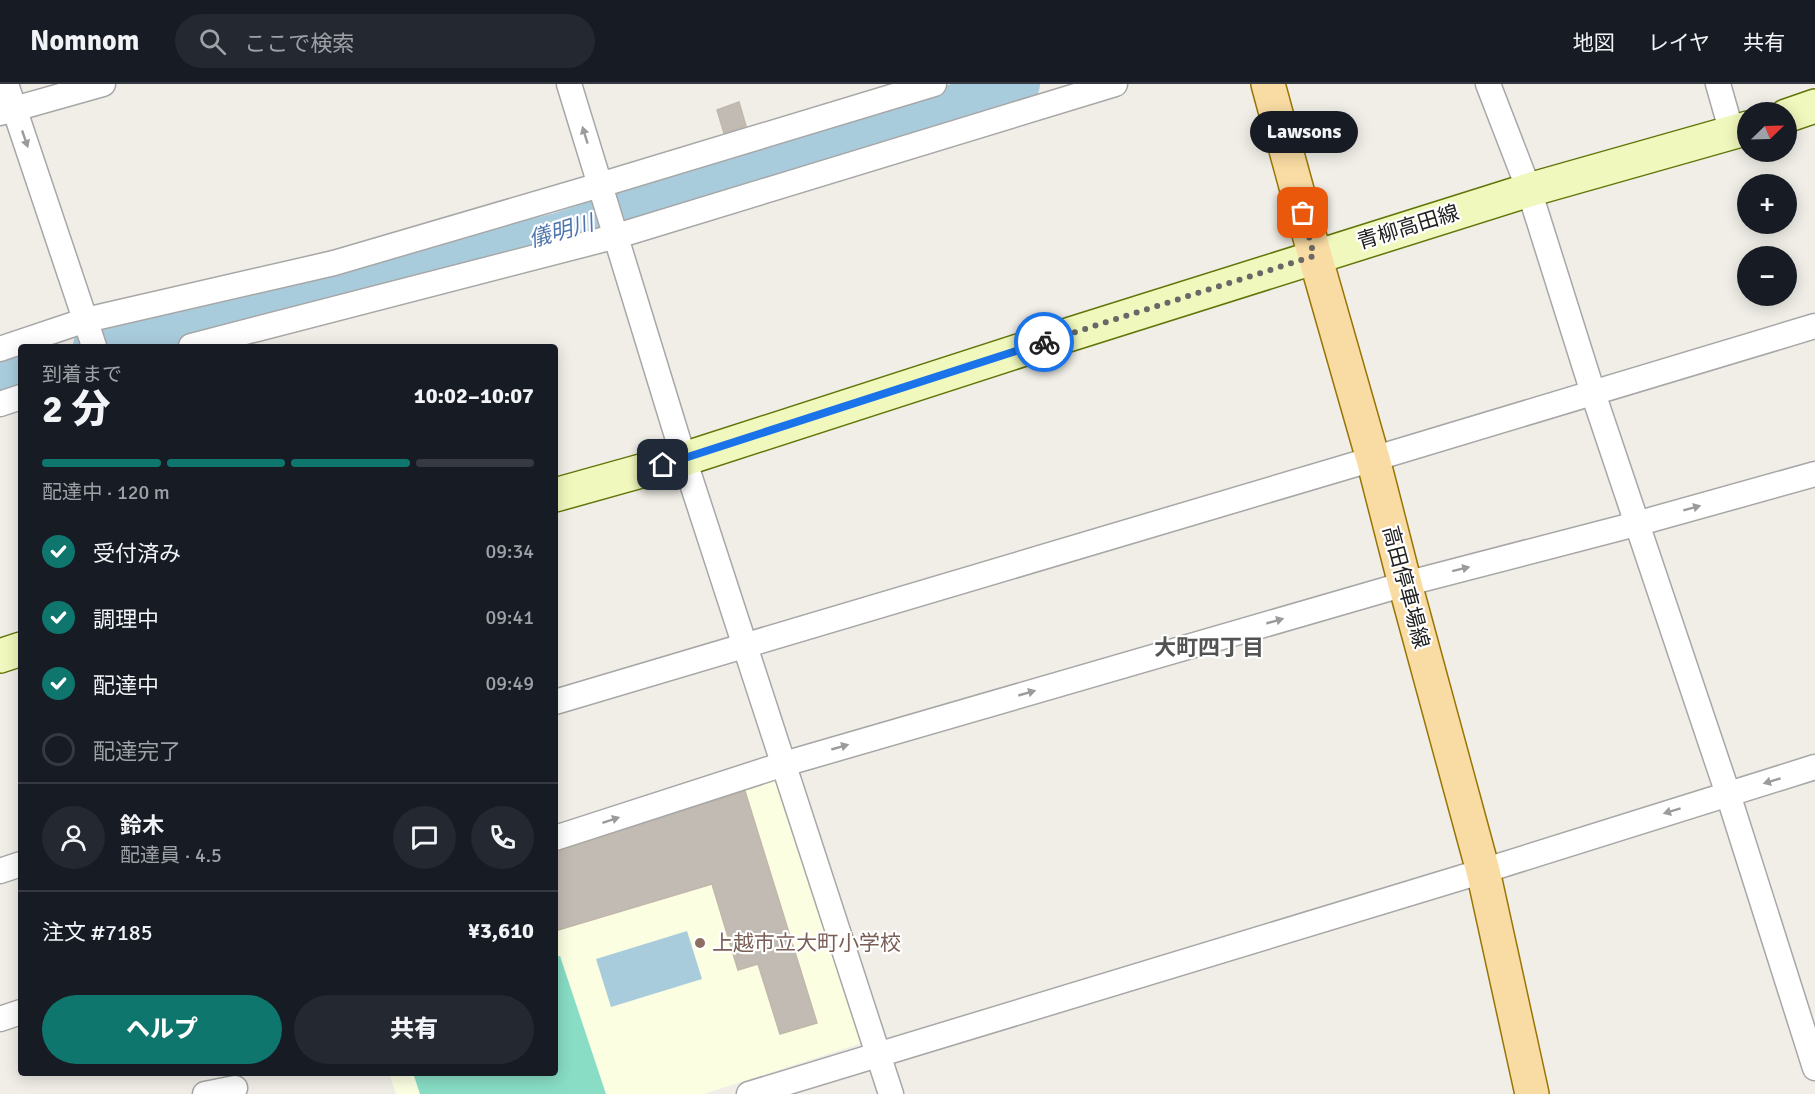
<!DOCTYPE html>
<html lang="ja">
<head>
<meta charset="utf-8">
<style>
  :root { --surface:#171b24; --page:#242831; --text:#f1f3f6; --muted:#9ea1a6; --line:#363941; --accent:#0f766e }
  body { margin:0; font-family:Signika,"Noto Sans JP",sans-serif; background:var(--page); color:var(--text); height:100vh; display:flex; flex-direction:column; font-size:22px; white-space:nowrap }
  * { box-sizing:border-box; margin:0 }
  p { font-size:20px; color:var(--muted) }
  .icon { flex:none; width:33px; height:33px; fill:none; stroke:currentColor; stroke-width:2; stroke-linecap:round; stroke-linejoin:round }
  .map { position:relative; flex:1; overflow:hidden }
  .details { position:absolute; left:18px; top:260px; width:540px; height:732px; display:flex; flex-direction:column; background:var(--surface); border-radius:6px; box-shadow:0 3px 15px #0003 }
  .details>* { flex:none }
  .needle { width:39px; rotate:67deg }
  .buttons { position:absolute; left:1737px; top:18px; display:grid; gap:12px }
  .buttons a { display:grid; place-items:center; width:60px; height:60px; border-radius:50%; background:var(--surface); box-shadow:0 3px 15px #0003; font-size:30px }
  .pin { position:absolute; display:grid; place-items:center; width:51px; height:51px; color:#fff; margin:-26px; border-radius:12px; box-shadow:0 3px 9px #0006 }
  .courier { position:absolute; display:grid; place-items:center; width:60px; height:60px; margin:-30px; border:4px solid #1a73e8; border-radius:50%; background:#fff; color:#222; box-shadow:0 2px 8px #0007 }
  .bubble { position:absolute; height:42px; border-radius:21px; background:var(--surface); box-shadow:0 3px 15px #0003; font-size:20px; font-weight:800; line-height:42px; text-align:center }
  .headline em { font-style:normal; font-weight:800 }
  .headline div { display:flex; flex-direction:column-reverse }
  .headline { display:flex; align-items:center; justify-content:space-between; height:102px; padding:0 24px }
  h1 { font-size:39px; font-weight:800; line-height:45px }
  .bar { display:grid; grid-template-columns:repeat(4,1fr); gap:9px 6px; align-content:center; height:72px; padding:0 24px }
  .bar i { height:8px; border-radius:4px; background:var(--line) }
  .bar .selected { background:var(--accent) }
  .bar p { grid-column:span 4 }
  .line { display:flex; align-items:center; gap:15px; padding:0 24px; border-top:2px solid var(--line) }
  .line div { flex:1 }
  .round { display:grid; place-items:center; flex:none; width:63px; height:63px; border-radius:32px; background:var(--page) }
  ol { padding:0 24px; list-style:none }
  li { display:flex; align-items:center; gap:18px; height:66px }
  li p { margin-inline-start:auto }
  li .icon { padding:6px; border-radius:50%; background:var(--accent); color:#fff; stroke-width:4 }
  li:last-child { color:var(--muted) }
  li i { width:33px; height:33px; border:3px solid var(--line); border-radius:50% }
  .button { display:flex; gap:12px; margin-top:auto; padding:12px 24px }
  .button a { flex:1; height:69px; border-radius:36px; background:var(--accent); color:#fff; font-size:24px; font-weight:800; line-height:69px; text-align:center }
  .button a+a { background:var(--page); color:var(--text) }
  header { display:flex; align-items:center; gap:36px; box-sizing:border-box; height:84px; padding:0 30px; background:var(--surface); border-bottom:2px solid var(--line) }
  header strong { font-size:28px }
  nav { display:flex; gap:33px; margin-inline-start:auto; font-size:21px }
  .search { width:420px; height:54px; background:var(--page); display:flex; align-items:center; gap:15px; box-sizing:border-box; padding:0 21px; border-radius:33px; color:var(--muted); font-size:22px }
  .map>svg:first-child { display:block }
  .education { fill:#fcfee2 }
  .pitch { fill:#88ddc4 }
  .water { fill:#a9ccdd }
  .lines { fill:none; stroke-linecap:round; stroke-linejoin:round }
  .river { stroke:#a9ccdd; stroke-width:42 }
  .building { fill:#c1bbb3; stroke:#c2b7aa; stroke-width:1.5 }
  .street-casing { stroke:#a7a7a7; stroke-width:27 }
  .secondary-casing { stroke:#607608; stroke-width:36 }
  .primary-casing { stroke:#987504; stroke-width:36 }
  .street { stroke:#fff; stroke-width:24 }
  .secondary { stroke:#f0f8bd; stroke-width:33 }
  .primary { stroke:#f9dca3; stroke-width:33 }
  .oneway { fill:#9b9b9b }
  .done { stroke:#696866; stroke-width:6; stroke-dasharray:0 10.8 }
  .route { stroke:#1a73e8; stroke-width:8 }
  .education-dot { fill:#8d6e63; stroke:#fff; stroke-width:2 }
  .labels { text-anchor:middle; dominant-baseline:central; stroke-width:4.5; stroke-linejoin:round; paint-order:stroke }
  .street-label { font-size:21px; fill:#202020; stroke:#fff }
  .education-label { font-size:21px; fill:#785e54; stroke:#fff; text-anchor:start }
  .water-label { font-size:22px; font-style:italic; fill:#4e75ae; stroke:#fff }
  .neighbourhood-label { font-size:22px; font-weight:bold; fill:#535353; stroke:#fff }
</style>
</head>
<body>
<header>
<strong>Nomnom</strong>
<div class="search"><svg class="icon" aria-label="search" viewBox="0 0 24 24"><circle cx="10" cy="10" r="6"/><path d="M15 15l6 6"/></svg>ここで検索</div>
<nav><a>地図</a><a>レイヤ</a><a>共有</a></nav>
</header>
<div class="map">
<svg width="1815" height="1010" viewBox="0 0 1815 1010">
  <rect width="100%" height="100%" fill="#f0eee7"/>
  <!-- education -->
  <path class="education" d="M785,687L877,954L704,1010H396L389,989L555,988V763Z"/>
  <!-- pitch -->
  <path class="pitch" d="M560,872L606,1010H420L413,989L555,988V873Z"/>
  <!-- water -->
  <path class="water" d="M687,847L702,895L611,923L596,875Z"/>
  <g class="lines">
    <!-- river -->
    <g class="river">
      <path d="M94,262L558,150L1019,0"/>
      <path d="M0,294L21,287"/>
    </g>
  </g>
  <!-- building -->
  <g class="building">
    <path d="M739,18L746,42L724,49L717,26Z"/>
    <path d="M745,707L817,939L780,950L758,880L738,886L712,800L555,847V768Z"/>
  </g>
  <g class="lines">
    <!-- street casing -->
    <g class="street-casing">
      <g id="street">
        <path d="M6,0L94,262"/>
        <path d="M569,0L684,375L891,1010"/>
        <path d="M1488,0L1529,106L1593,309L1728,710L1815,984"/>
        <path d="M1718,0L1732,49"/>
        <path d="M0,29L103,0"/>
        <path d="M191,262L617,152L1115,0"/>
        <path d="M0,265L86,236L334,179L600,101L934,0"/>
        <path d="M0,320L21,313"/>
        <path d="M555,618L1373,375L1815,242"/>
        <path d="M555,754L784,680L1405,500L1636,440L1815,390"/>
        <path d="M0,787L21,780"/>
        <path d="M0,935L21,928"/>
        <path d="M205,1010L235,1004"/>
        <path d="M749,1010L1483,787L1815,683"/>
      </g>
    </g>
    <!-- secondary casing -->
    <g class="secondary-casing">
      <g id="secondary">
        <path d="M1786,32L1815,22"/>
        <path d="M555,411L684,375L1071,250L1529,106L1748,44"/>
        <path d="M0,572L21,565"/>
      </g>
    </g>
    <!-- primary casing -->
    <g class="primary-casing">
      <path id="primary" d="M1268,0L1315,172L1373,375L1405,500L1483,787L1532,1010"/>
    </g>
    <!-- street -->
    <use href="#street" class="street"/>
    <!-- secondary -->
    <use href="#secondary" class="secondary"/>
    <!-- primary -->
    <use href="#primary" class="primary"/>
  </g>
  <!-- one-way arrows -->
  <defs><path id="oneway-solid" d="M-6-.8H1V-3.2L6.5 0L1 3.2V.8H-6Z" transform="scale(1.5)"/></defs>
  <g class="oneway">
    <use href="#oneway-solid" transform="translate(585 51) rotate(-107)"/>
    <use href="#oneway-solid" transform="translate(25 55) rotate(71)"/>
    <use href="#oneway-solid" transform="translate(1692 424) rotate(-15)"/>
    <use href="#oneway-solid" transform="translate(1461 485) rotate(-14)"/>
    <use href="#oneway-solid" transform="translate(1275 537) rotate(-16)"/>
    <use href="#oneway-solid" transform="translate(1027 609) rotate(-16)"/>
    <use href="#oneway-solid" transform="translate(840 663) rotate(-16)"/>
    <use href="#oneway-solid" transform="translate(1772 697) rotate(163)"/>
    <use href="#oneway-solid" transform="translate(1672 727) rotate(163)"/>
    <use href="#oneway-solid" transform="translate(611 736) rotate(-18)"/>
  </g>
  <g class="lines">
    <!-- done -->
    <path class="done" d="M1044,258L1314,172L1303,129"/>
    <!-- route -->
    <path class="route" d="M663,381L1044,258"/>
  </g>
  <!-- markers -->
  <circle class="education-dot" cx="700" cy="859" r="6"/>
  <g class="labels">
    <!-- street labels -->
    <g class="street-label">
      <text transform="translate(1408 143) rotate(-17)">青柳高田線</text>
      <text transform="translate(1406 503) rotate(75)">高田停車場線</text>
    </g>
    <!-- education labels -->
    <g class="education-label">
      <text x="712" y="859">上越市立大町小学校</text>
    </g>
    <!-- water labels -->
    <g class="water-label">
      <text transform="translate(561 147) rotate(-16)">儀明川</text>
    </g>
    <!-- neighbourhood labels -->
    <g class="neighbourhood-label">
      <text x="1209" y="563">大町四丁目</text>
    </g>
  </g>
</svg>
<div class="buttons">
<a><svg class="needle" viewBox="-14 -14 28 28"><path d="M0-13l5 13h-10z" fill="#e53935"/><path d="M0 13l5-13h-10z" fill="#9ea1a6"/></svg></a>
<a>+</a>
<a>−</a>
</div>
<div class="pin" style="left:1303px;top:129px;background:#ea580c"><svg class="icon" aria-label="bag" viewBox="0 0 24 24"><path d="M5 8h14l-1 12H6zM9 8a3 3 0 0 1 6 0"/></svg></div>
<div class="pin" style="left:663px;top:381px;background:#1f2937"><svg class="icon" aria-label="home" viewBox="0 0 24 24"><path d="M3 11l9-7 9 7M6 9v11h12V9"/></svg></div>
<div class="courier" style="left:1044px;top:258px"><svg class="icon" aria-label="bike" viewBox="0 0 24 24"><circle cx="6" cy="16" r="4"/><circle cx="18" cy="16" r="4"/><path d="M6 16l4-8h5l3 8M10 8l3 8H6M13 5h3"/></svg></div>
<div class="bubble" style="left:1250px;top:27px;width:108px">Lawsons</div>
<section class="details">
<div class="headline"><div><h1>2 分</h1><p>到着まで</p></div><em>10:02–10:07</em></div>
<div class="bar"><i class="selected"></i><i class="selected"></i><i class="selected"></i><i></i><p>配達中 · 120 m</p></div>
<ol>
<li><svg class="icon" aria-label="check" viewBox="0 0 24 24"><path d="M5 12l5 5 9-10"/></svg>受付済み<p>09:34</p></li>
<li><svg class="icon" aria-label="check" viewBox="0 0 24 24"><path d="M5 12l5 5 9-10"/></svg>調理中<p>09:41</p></li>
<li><svg class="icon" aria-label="check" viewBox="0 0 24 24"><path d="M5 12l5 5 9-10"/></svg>配達中<p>09:49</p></li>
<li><i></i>配達完了</li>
</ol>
<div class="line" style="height:108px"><a class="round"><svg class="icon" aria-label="person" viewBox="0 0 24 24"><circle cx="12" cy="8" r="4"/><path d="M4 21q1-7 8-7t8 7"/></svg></a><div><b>鈴木</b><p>配達員 · 4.5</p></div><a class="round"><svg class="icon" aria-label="chat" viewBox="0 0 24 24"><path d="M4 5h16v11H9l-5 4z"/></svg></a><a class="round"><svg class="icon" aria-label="phone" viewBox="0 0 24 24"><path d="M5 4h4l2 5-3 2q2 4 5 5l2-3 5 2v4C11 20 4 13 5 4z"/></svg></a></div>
<div class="line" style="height:78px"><div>注文 #7185</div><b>¥3,610</b></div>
<div class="button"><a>ヘルプ</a><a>共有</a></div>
</section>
</div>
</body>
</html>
